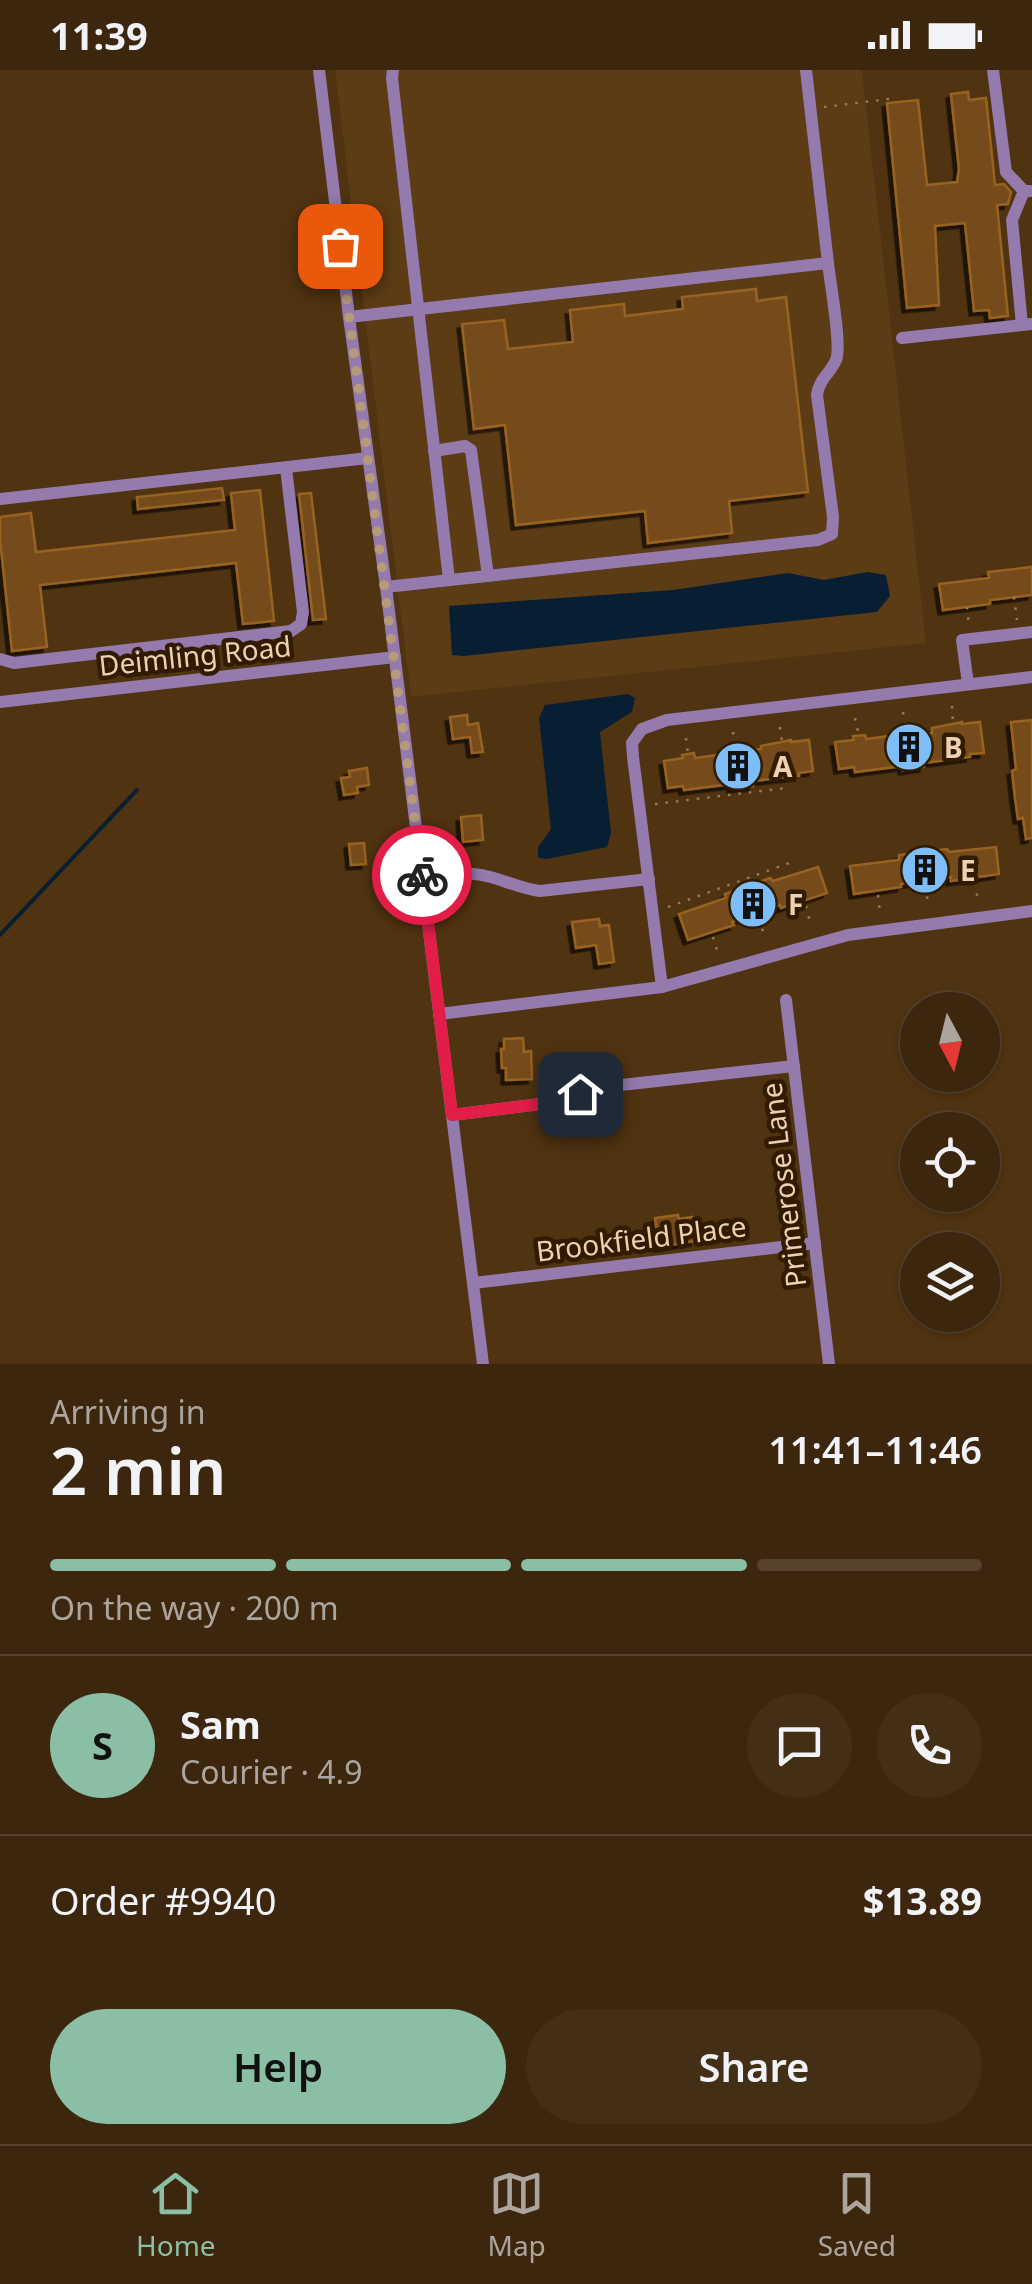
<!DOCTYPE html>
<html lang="en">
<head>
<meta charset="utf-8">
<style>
  :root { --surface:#3c260d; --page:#432e16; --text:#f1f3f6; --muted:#aca59d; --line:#55432e; --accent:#8abfa5 }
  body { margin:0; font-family:"Noto Sans",sans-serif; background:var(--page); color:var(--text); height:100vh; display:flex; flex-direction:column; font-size:38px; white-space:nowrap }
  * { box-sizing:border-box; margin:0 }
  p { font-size:32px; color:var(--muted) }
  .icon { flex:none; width:55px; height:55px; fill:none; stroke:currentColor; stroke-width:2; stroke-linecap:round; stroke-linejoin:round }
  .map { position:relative; height:1294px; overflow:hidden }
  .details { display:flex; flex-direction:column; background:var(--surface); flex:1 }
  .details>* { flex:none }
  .needle { width:65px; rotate:173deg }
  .tools { position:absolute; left:900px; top:922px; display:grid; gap:20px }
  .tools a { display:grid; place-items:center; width:100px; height:100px; border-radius:50%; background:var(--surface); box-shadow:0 2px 8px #0004,0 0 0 2px var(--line); font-size:50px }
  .pin { position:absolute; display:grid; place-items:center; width:85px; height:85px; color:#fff; margin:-42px; border-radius:20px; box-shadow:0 5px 15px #0006 }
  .courier { position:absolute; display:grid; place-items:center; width:100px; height:100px; margin:-50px; border:8px solid #e11d48; border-radius:50%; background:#fff; color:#222; box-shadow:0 2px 12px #0007 }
  .overview em { font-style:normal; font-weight:600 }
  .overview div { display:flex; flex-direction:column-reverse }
  .overview { display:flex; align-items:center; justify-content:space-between; height:170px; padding:0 50px }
  h1 { font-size:65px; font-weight:600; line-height:75px }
  .bar { display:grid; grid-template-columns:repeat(4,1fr); gap:15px 10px; align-content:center; height:120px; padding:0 50px }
  .bar i { height:12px; border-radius:8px; background:var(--line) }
  .bar .active { background:var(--accent) }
  .bar p { grid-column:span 4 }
  .line { display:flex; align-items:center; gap:25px; padding:0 50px; border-top:2px solid var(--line) }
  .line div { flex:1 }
  .round { display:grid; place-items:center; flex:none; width:105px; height:105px; border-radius:52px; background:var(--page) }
  .primary-button { display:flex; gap:20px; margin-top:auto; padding:20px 50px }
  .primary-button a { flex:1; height:115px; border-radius:60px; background:var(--accent); color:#111; font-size:40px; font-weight:600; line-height:115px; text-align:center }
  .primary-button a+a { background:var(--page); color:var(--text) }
  .status { display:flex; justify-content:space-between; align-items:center; height:70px; padding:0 50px; background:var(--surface); direction:ltr }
  .status svg { height:28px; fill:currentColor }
  .tab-bar { display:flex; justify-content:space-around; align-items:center; height:140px; border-top:2px solid var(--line); background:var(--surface); font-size:28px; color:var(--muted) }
  .tab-bar a { display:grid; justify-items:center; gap:5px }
  .tab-bar .active { color:var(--accent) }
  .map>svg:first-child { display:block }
  .built { fill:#5c3c15 }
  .water { fill:#081f33 }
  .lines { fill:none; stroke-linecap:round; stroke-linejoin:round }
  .stream { stroke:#081f33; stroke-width:4 }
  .building { fill:#754c1a; stroke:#986320; stroke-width:2.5; filter:url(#shadow) }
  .path { stroke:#977a59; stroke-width:2.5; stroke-dasharray:2.5 8; stroke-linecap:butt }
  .minor { stroke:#947aad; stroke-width:12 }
  .done { stroke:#b79a7a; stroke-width:10; stroke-dasharray:0 18 }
  .route { stroke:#e11d48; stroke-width:12 }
  .labels { text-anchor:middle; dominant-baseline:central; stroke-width:9; stroke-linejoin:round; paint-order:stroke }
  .street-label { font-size:28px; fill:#efd1b2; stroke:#311b01 }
  .poi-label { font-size:28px; font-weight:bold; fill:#efd1b2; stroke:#311b01; text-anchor:start }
</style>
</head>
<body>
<div class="status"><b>11:39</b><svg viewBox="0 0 49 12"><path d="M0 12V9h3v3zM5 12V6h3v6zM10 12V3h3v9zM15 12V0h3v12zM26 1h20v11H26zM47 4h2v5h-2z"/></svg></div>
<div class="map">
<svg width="1032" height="1294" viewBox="0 0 1032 1294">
  <defs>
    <filter id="shadow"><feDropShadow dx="-4.5" dy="4.5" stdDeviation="0" flood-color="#0009"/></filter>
  </defs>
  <rect width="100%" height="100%" fill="#503311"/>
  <!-- built -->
  <path class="built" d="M335,0H862L926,573L411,627Z"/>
  <!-- water -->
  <g class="water">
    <path d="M867,502L886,505L890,526L877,542L464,586L452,585L449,536L673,520L788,503L824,510Z"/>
    <path d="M628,624L635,628L632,642L600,662L611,763L607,777L547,789L538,788V777L551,759L539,648L545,635Z"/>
  </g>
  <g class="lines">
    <!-- stream -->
    <path class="stream" d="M0,865L137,720"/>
  </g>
  <!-- building -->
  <g class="building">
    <path d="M968,22L969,30L986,28L995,115L1004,114L1011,122L1008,134L997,135L1008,246L990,248L989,240L974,241L965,153L935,156L939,235L907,238L887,33L918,30L927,115L957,112L959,99L951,24Z"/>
    <path d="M756,219L757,231L786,227L808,422L729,431L732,463L648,473L645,441L516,455L505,355L474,359L462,254L504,250L508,279L573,272L570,240L624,234L625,246L683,239L682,227Z"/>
    <path d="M222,418L224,430L138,439L137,427Z"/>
    <path d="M260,420L274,551L243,554L236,493L40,515L47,577L12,581L0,469V447L31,443L36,482L235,460L231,423Z"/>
    <path d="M311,423L326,549L313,550L299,424Z"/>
    <path d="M1032,497V525L990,530V534L943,540L939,514L989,508L988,502Z"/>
    <path d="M467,645L468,655L478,653L483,682L472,683L470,667L453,669L450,647Z"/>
    <path d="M1032,650V768L1026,769L1023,748L1018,749L1015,728L1012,701L1016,699L1011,652Z"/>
    <path d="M962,652V654L980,652L984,683L970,684V687L924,693V697L903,700V696L855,702L854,697L839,699L835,672L854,670L853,666L865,665L866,669L913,663V666L932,663V658Z"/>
    <path d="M791,670V672L809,670L813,701L799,703V706L753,711V716L732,718V714L684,720L683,716L668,718L664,691L683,688L682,685L694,683L695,688L761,679V676Z"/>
    <path d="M367,698L369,715L357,717L358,723L344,725L341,708L350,707L349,701Z"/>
    <path d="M481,745L483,770L463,772L461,747Z"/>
    <path d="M364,773L366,794L351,795L349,774Z"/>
    <path d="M996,777L999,804L951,811V807L901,814V817L854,824L850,796L899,790V785L947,779L949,782Z"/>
    <path d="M818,797L827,823L781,838L780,835L732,852L734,855L688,870L679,844L726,828L725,824L770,808L773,811Z"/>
    <path d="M599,849L600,856L609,855L614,892L599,894L596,875L576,878L572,852Z"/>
    <path d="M523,968L524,982L531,981L532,1009L506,1010V998H502L501,979H504V969Z"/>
    <path d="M678,1145L679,1149L692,1147L695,1171L659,1177L655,1148Z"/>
  </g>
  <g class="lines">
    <!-- path -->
    <g class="path">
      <path d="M824,37L897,28"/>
      <path d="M1014,527L1017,550"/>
      <path d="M967,537L969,556"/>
      <path d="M952,636L953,653"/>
      <path d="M903,642L907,664"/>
      <path d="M855,648L859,666"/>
      <path d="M780,657L782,671"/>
      <path d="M733,662L736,682"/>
      <path d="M686,668L688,684"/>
      <path d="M655,734L786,718"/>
      <path d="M975,813L978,831"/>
      <path d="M926,816L928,837"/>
      <path d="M878,825L880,843"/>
      <path d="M806,836L810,852"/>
      <path d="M668,837L792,792"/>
      <path d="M758,849L765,866"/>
      <path d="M713,867L718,883"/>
    </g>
    <!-- minor -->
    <g class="minor">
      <path d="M319,0L349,247L386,517L483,1294"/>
      <path d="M393,0L392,8L449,510"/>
      <path d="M993,0L1006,102L1024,121H1030"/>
      <path d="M1024,121L1012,150L1022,255L1032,254"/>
      <path d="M349,247L828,193L806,0"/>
      <path d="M902,268L1022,255"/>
      <path d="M434,381L465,376L471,380L488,506"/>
      <path d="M0,429L368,388"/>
      <path d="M386,517L818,470L832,464L833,447L817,325C819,309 830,304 836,290C842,275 830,213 828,193"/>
      <path d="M0,589L14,593L291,561L301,554L303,542L286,398"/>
      <path d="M968,614L962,570L1032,562"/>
      <path d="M0,632L395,587"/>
      <path d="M422,806C443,805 466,801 486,806C505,810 521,819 540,821L649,809"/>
      <path d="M662,917L633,687L632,673L642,659L667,650L1032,607"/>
      <path d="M786,930L829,1294"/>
      <path d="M439,944L662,917L848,865L1032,841"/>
      <path d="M452,1045L557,1032L603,1017L794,996"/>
      <path d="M473,1213L815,1173"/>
    </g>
  </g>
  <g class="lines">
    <!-- done -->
    <path class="done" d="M340,176L422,805"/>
    <!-- route -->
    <path class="route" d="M422,805L452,1045L557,1032L580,1024"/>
  </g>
  <!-- icons -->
  <defs>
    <g id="building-disc" transform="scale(2.5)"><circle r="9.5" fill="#7dbef9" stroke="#311b01"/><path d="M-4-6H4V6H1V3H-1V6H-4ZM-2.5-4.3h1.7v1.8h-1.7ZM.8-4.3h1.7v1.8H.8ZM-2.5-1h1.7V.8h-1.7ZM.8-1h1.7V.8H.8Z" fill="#111"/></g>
  </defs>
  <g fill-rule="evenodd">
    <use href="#building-disc" x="909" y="677"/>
    <use href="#building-disc" x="738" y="696"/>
    <use href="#building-disc" x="925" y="800"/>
    <use href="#building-disc" x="753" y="834"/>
  </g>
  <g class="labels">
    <!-- street labels -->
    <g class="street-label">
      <text transform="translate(195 585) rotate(-6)">Deimling Road</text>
      <text transform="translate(783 1115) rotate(-97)">Primerose Lane</text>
      <text transform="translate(641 1168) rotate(-7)">Brookfield Place</text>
    </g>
    <!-- poi labels -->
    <g class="poi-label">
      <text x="944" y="677">B</text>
      <text x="773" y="696">A</text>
      <text x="960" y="800">E</text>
      <text x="788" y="834">F</text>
    </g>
  </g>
</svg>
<div class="tools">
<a><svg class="needle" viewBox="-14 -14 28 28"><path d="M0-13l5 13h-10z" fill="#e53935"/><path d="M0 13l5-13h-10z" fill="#aca59d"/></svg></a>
<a><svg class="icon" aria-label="locate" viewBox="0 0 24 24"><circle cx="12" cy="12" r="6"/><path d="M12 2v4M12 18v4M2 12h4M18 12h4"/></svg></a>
<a><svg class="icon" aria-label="layers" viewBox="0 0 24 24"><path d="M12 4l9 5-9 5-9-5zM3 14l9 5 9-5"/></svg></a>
</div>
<div class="pin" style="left:340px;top:176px;background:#ea580c"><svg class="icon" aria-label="bag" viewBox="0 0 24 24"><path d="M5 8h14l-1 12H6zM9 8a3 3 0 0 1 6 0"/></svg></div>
<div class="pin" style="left:580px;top:1024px;background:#1f2937"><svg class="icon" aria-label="home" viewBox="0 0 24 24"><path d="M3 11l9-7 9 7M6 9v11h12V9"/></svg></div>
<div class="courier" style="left:422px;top:805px"><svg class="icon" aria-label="bike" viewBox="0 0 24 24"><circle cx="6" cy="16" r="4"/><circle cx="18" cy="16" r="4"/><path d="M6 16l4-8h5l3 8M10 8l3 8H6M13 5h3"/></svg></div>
</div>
<section class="details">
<div class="overview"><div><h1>2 min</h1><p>Arriving in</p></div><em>11:41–11:46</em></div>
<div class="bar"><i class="active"></i><i class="active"></i><i class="active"></i><i></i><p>On the way · 200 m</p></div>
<div class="line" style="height:180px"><b class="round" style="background:var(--accent);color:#111">S</b><div><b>Sam</b><p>Courier · 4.9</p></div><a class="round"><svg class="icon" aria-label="chat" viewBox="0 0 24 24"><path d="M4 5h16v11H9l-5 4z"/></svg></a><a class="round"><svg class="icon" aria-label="phone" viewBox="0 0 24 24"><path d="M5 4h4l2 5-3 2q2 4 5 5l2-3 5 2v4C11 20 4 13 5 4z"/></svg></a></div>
<div class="line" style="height:130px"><div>Order #9940</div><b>$13.89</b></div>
<div class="primary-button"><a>Help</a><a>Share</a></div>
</section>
<nav class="tab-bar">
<a class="active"><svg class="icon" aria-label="home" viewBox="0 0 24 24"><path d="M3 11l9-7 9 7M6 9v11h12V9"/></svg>Home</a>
<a><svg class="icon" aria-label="map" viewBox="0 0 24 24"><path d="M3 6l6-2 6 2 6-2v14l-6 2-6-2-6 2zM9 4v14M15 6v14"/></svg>Map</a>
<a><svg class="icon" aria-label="saved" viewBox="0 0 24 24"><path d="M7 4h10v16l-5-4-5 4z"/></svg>Saved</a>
</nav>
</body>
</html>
